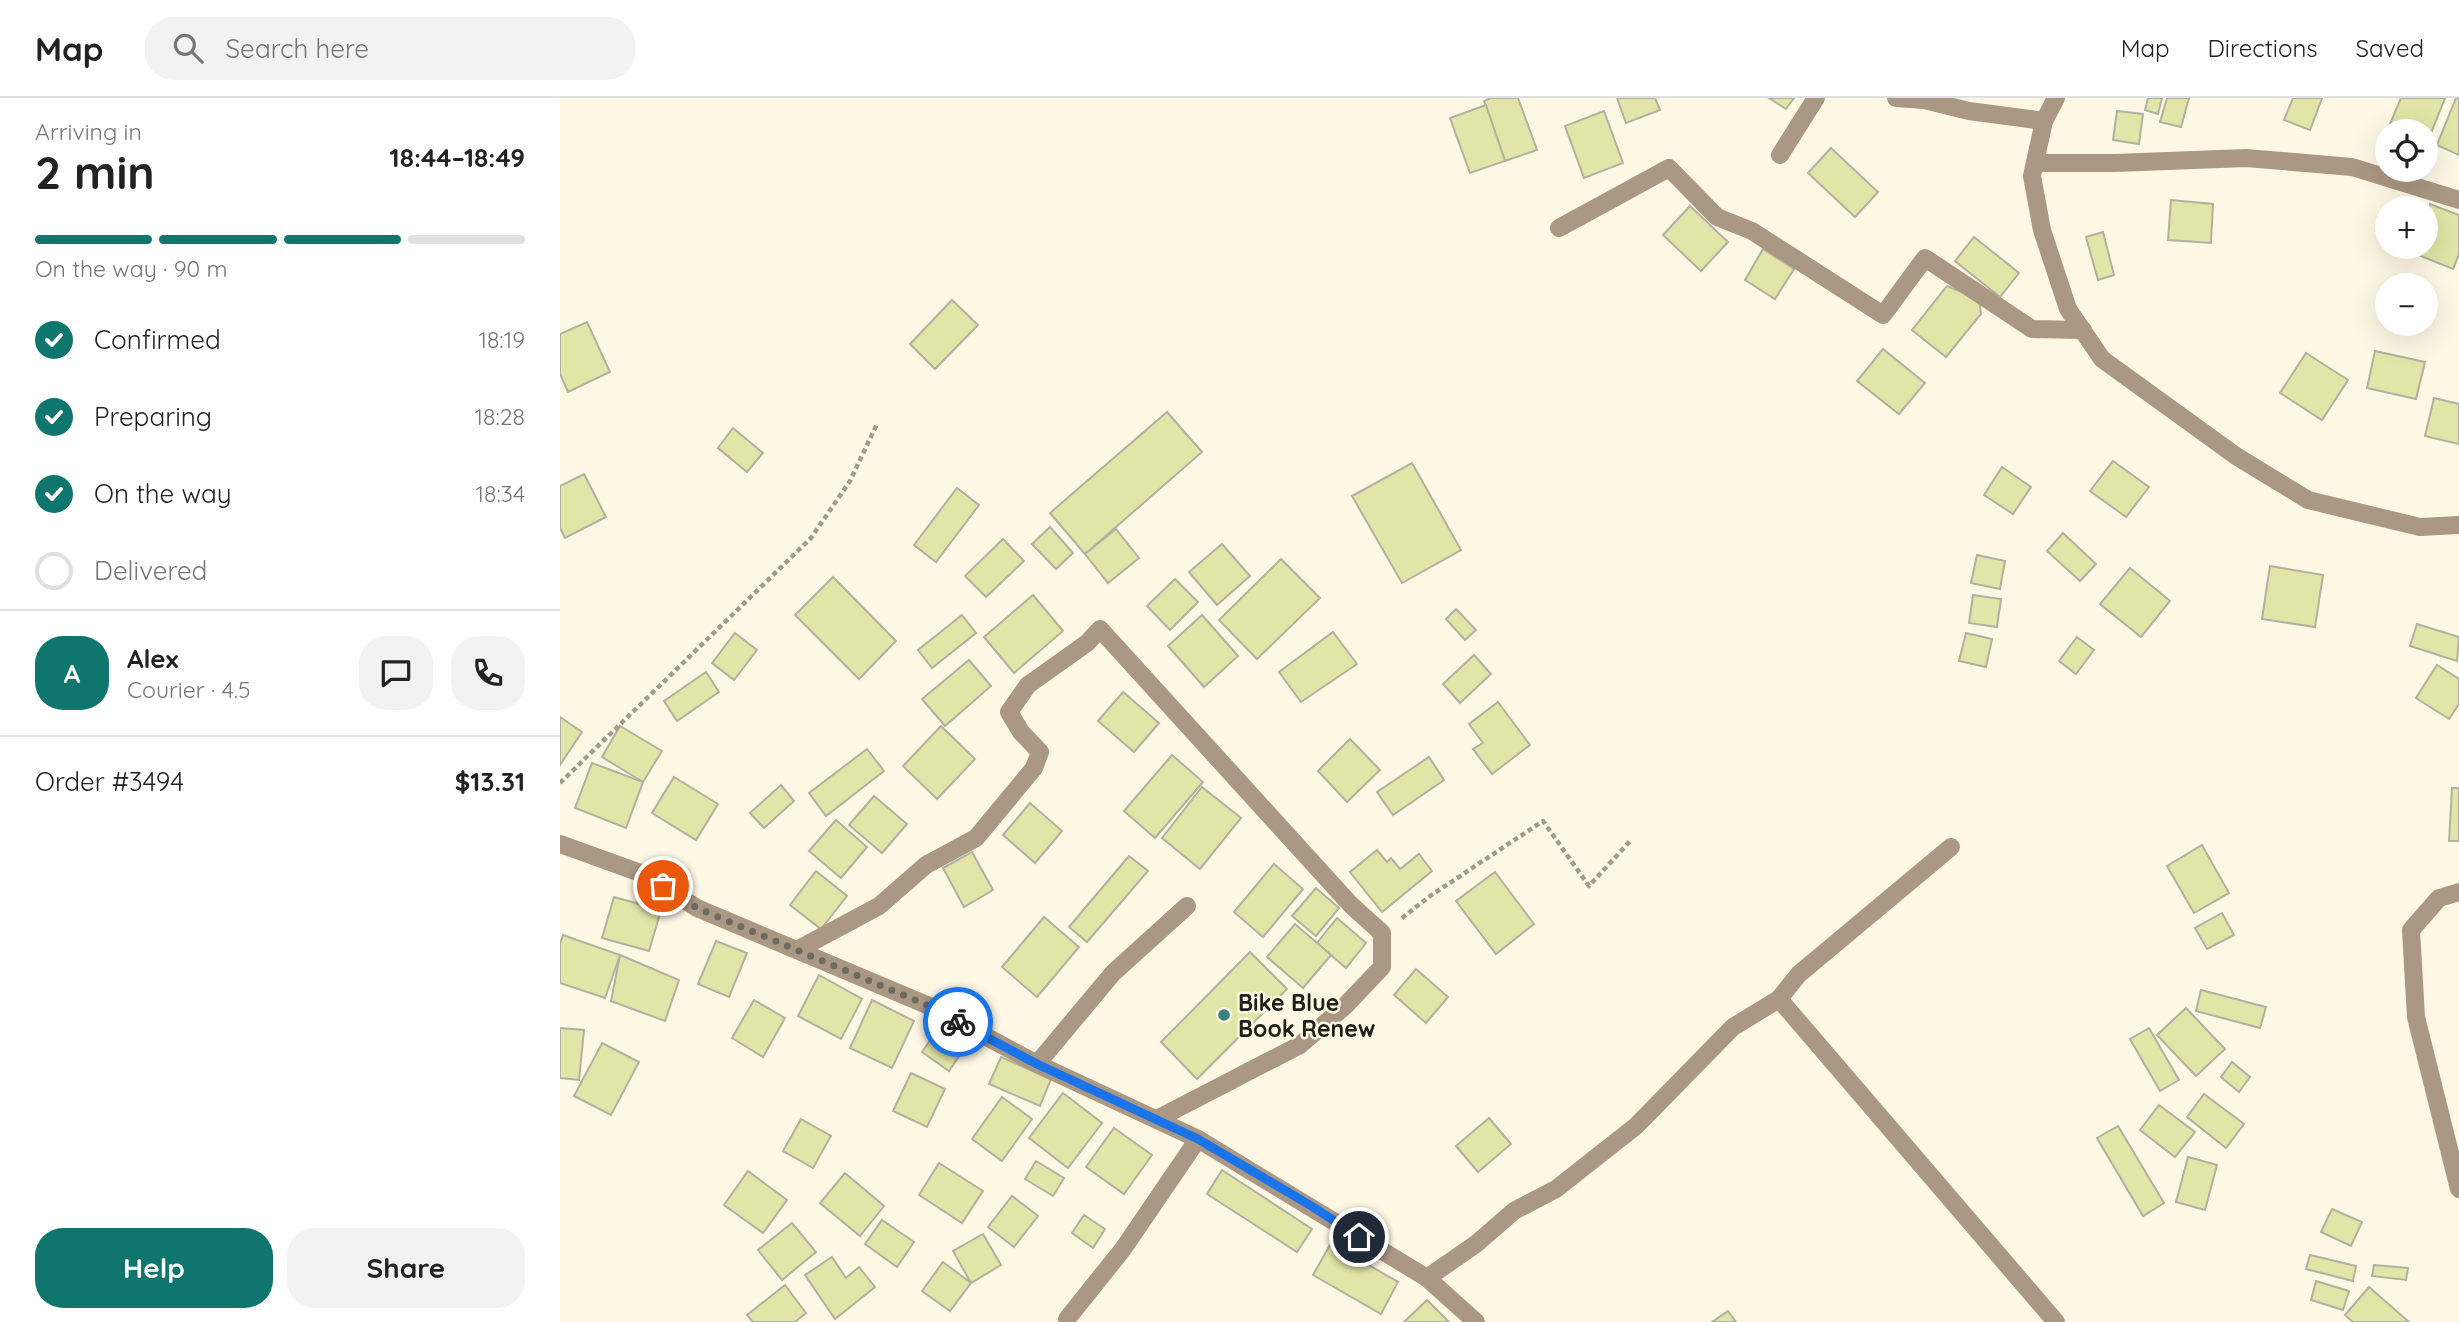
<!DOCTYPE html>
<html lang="en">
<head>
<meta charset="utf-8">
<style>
  :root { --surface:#fff; --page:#f2f2f2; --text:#222; --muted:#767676; --line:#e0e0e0; --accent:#0f766e }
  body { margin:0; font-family:Quicksand,sans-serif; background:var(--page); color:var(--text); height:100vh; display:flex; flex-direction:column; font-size:26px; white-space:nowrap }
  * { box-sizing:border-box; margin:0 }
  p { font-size:23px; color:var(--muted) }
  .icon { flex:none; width:38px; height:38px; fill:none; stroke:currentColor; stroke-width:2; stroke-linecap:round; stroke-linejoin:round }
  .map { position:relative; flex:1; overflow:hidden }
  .details { display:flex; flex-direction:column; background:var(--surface); width:560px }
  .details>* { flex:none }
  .tools { position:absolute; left:1815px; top:21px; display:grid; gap:14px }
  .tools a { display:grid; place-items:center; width:63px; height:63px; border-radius:50%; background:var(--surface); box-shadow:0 7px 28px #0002; font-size:35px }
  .pin { position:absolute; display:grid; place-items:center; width:60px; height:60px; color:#fff; margin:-30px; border:4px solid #fff; border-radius:50%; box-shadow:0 2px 7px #0007 }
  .courier { position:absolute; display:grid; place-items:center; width:70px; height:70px; margin:-35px; border:5px solid #1a73e8; border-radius:50%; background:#fff; color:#222; box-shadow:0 2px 9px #0007 }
  .overview em { font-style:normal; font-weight:800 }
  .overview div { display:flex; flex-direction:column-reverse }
  .overview { display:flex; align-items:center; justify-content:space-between; height:119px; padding:0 35px }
  h1 { font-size:46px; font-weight:800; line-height:52px }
  .bar { display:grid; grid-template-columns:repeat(4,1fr); gap:10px 7px; align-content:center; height:84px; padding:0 35px }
  .bar i { height:9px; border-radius:5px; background:var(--line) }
  .bar .on { background:var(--accent) }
  .bar p { grid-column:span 4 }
  .line { display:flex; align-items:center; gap:18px; padding:0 35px; border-top:2px solid var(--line) }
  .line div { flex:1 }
  .round { display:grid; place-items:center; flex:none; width:74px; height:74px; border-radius:28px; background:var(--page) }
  ol { padding:0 35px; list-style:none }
  li { display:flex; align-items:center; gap:21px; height:77px }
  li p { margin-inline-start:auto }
  li .icon { padding:7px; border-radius:50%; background:var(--accent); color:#fff; stroke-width:4 }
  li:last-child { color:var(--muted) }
  li i { width:38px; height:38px; border:4px solid var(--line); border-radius:50% }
  .button { display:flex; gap:14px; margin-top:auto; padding:14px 35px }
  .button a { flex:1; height:80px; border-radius:28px; background:var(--accent); color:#fff; font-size:28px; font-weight:800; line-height:80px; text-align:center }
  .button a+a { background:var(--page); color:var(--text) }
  header { display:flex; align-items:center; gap:42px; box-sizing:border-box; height:98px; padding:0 35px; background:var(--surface); border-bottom:2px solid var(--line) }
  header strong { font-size:33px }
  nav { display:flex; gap:38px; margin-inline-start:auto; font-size:24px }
  .search { width:490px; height:63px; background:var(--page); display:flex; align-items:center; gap:18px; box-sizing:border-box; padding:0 24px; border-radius:28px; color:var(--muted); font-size:26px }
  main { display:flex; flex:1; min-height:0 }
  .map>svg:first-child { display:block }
  .building { fill:#e2e5a7; stroke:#b0b29f; stroke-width:2 }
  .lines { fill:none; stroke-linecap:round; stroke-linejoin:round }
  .path { stroke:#a19b8e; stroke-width:4.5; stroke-dasharray:5 3.5; stroke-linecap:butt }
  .minor { stroke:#ab9884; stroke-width:18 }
  .done { stroke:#6e6a5f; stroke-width:7; stroke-dasharray:0 12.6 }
  .route { stroke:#1a73e8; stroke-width:9 }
  .poi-dot { fill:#398280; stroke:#fef7e4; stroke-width:2.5 }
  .labels { text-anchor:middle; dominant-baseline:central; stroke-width:5; stroke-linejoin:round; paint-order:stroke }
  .poi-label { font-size:23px; font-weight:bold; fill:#211e18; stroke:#fef7e4; text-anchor:start }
</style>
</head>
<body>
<header>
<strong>Map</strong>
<div class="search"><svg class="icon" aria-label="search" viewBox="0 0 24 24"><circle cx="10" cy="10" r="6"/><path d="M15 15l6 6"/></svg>Search here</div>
<nav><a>Map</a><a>Directions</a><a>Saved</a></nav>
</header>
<main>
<section class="details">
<div class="overview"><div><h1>2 min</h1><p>Arriving in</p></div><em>18:44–18:49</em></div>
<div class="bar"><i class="on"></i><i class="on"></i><i class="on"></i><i></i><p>On the way · 90 m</p></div>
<ol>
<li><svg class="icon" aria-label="check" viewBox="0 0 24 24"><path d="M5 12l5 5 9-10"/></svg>Confirmed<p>18:19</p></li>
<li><svg class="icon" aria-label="check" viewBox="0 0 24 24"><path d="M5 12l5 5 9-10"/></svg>Preparing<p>18:28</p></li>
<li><svg class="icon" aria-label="check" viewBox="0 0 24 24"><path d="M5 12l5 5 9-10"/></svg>On the way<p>18:34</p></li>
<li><i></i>Delivered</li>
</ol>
<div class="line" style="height:126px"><b class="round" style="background:var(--accent);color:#fff">A</b><div><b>Alex</b><p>Courier · 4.5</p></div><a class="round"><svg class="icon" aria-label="chat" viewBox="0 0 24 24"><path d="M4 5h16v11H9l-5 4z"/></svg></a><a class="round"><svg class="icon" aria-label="phone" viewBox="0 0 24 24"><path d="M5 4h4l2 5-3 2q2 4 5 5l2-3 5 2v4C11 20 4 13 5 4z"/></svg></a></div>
<div class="line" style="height:91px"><div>Order #3494</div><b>$13.31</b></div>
<div class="button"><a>Help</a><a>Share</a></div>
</section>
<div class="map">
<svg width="1899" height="1224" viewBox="0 0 1899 1224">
  <rect width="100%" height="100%" fill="#fef7e4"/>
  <!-- building -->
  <g class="building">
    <path d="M931,0H958L977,52L945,63L924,3Z"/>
    <path d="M1057,0H1095L1100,12L1066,25Z"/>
    <path d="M1209,0H1234L1226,11Z"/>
    <path d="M1588,0H1602L1598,16L1585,12Z"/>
    <path d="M1607,0H1629L1621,29L1600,24Z"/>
    <path d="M1733,0H1762L1750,32L1724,22Z"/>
    <path d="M1841,0H1885L1866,48V33H1827Z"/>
    <path d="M1896,0H1899V57L1877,47Z"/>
    <path d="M926,7L945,63L910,75L890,20Z"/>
    <path d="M1044,13L1063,65L1024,80L1005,28Z"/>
    <path d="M1557,13L1583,16L1579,46L1553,42Z"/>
    <path d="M1271,50L1318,94L1295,119L1248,75Z"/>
    <path d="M1611,102L1653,106L1651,145L1608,142Z"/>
    <path d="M1870,106L1899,117V156L1893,171L1851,154L1853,149H1866V118Z"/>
    <path d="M1130,108L1168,144L1141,173L1103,137Z"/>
    <path d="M1543,134L1554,177L1538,182L1526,139Z"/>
    <path d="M1414,139L1459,175L1440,199L1395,163Z"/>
    <path d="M1203,151L1234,171L1215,201L1185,182Z"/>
    <path d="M1387,188L1419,201L1421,216L1386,259L1352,232Z"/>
    <path d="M392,202L418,227L375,271L350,246Z"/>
    <path d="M27,224L50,274L8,294L0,276V236Z"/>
    <path d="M1323,251L1365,285L1339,316L1297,283Z"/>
    <path d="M1815,253L1865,264L1856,301L1807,290Z"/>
    <path d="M1746,255L1788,282L1762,322L1720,295Z"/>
    <path d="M1874,300L1899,306V346L1865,338Z"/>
    <path d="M607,314L642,354L525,456L490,415Z"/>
    <path d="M173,330L203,355L187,374L158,350Z"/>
    <path d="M1553,363L1589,389L1566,419L1530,393Z"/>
    <path d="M852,365L901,452L842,485L792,398Z"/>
    <path d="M1442,369L1471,389L1453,416L1424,397Z"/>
    <path d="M24,376L46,419L5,440L0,430V388Z"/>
    <path d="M397,390L419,407L376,464L354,447Z"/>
    <path d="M490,429L513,455L496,471L472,446Z"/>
    <path d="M556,431L579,460L548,485L525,456Z"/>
    <path d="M1503,435L1536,466L1520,483L1487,453Z"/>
    <path d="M443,441L464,463L426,499L405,478Z"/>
    <path d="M662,446L690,478L657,507L629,474Z"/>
    <path d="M1417,457L1445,463L1440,491L1411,485Z"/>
    <path d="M721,461L760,500L697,561L659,522Z"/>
    <path d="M1710,468L1763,477L1755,529L1702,521Z"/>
    <path d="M1570,470L1610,503L1581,539L1540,506Z"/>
    <path d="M273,479L336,543L299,581L235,517Z"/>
    <path d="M615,481L638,504L610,532L587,508Z"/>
    <path d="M473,497L503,533L454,575L424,539Z"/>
    <path d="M1413,497L1441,501L1437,529L1409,525Z"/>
    <path d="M896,511L916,532L905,542L886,521Z"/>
    <path d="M402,517L416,535L372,570L358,552Z"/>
    <path d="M642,517L678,558L644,589L608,548Z"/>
    <path d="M1857,526L1899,539L1897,563L1850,548Z"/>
    <path d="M773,534L797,566L741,604L719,574Z"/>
    <path d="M175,535L197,552L174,582L152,565Z"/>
    <path d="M1406,535L1432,541L1426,569L1399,563Z"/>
    <path d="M1517,539L1534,552L1516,576L1499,563Z"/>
    <path d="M914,557L931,576L900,605L883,586Z"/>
    <path d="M409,562L431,588L385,628L362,601Z"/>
    <path d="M1877,567L1899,581V606L1889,621L1856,600Z"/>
    <path d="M146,574L159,594L117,623L104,603Z"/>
    <path d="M563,594L599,625L574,654L538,623Z"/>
    <path d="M938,604L970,647L932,676L913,651L923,645L909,626Z"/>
    <path d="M0,619L22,634L0,667Z"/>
    <path d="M60,628L102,653L83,684L42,659Z"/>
    <path d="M381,628L415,661L377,701L343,668Z"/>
    <path d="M790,641L820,672L787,704L758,673Z"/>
    <path d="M307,651L324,673L266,718L249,695Z"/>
    <path d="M612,657L643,684L595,740L564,713Z"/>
    <path d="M869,659L884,682L833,717L817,694Z"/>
    <path d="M32,665L83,684L66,730L15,710Z"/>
    <path d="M114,679L158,706L136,742L92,715Z"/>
    <path d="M221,687L234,703L204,730L190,715Z"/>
    <path d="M642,689L681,720L640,771L602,740Z"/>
    <path d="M1892,690H1899V743H1889Z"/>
    <path d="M314,698L347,726L322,755L289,727Z"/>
    <path d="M470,705L502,733L475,765L443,737Z"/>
    <path d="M276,722L307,749L281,780L249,753Z"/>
    <path d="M1642,747L1669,795L1634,815L1607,768Z"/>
    <path d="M817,752L827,764L831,760L840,771L859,756L872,773L822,814L790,774Z"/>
    <path d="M412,754L433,792L404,809L383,770Z"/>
    <path d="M569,758L588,773L527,844L509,829Z"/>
    <path d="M714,766L743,791L703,839L674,814Z"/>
    <path d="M256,773L287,798L261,831L230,807Z"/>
    <path d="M935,774L974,826L936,856L896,803Z"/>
    <path d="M756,790L779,810L756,838L732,818Z"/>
    <path d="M54,799L101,812L89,853L42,840Z"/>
    <path d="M1662,815L1674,837L1647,851L1635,830Z"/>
    <path d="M484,819L519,849L477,899L442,869Z"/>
    <path d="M777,820L806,845L786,870L757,845Z"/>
    <path d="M735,826L771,857L743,890L707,859Z"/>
    <path d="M3,837L60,857L45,900L0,885V846Z"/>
    <path d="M156,843L187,855L169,899L138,886Z"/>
    <path d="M690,854L727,891L637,981L601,944Z"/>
    <path d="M60,857L119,882L105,923L51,903Z"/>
    <path d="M856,871L888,899L866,925L834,897Z"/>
    <path d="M259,877L302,901L281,941L238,918Z"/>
    <path d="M1641,892L1706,909L1700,930L1636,913Z"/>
    <path d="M194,902L225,920L203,959L172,940Z"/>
    <path d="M312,902L354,923L332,970L290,950Z"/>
    <path d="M1626,910L1665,951L1636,978L1597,937Z"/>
    <path d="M0,930L24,932L19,982L0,980Z"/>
    <path d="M1589,930L1619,982L1600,993L1570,941Z"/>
    <path d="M378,931L405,949L389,973L362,954Z"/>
    <path d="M42,945L79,964L51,1017L14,998Z"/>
    <path d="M441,959L491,981L480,1008L429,986Z"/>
    <path d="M1672,964L1690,979L1679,994L1661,979Z"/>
    <path d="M351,975L385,991L367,1029L333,1013Z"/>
    <path d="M503,995L542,1025L508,1070L469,1040Z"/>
    <path d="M1644,996L1684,1026L1666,1050L1627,1019Z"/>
    <path d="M442,999L472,1021L442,1063L412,1041Z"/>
    <path d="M1599,1007L1635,1034L1615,1059L1580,1032Z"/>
    <path d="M929,1020L951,1046L918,1074L896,1048Z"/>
    <path d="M241,1021L271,1038L253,1070L223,1053Z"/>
    <path d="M1558,1028L1604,1105L1583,1118L1537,1040Z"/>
    <path d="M554,1030L592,1057L564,1096L526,1069Z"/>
    <path d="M1628,1059L1657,1067L1645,1112L1616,1104Z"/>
    <path d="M476,1063L504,1080L493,1098L465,1081Z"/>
    <path d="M379,1065L423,1093L402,1125L359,1097Z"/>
    <path d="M662,1072L752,1131L737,1154L647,1096Z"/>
    <path d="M188,1073L227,1102L203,1135L164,1107Z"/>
    <path d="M285,1075L324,1108L300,1138L260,1105Z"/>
    <path d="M452,1098L478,1118L454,1149L428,1129Z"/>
    <path d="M1772,1111L1802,1124L1791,1148L1761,1134Z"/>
    <path d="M524,1117L545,1131L533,1150L512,1135Z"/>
    <path d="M322,1122L354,1144L337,1169L305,1146Z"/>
    <path d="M232,1125L256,1154L222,1182L198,1152Z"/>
    <path d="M423,1136L441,1167L411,1185L393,1153Z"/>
    <path d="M771,1145L838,1184L821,1216L753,1177Z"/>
    <path d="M1750,1157L1796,1168L1793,1183L1746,1171Z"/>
    <path d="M272,1159L286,1180L299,1169L315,1189L275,1221L245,1177Z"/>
    <path d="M383,1164L411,1185L390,1213L362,1193Z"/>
    <path d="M1814,1167L1848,1170L1846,1182L1812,1178Z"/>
    <path d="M1756,1183L1789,1193L1783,1212L1751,1202Z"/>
    <path d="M225,1187L246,1215L235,1224H193L187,1217Z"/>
    <path d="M1809,1189L1849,1224H1793L1785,1217Z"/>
    <path d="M867,1202L889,1224H844Z"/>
    <path d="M1168,1213L1176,1224H1152Z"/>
  </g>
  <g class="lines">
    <!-- path -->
    <g class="path">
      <path d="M0,685L251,440L290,383L317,326"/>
      <path d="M842,820L870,798L983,723L1029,788L1072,741"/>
    </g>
    <!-- minor -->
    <g class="minor">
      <path d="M1336,0L1364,2L1409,13L1484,23"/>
      <path d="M1496,0L1484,23L1472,78L1482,132L1508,211L1542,261L1676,358L1748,402L1860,429L1899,427"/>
      <path d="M1220,57L1256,0"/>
      <path d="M1475,65H1555L1686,60L1792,69L1899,102"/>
      <path d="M999,130L1109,70L1157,119L1192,133L1323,217L1365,160L1472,231L1523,232"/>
      <path d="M0,746L86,777L137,810L367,907L477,966L638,1041L867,1180"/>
      <path d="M1899,794L1879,800L1851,832L1856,919L1899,1091"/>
      <path d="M237,852L319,808L366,767L416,740L474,670L480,654L461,634L449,614L468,587L527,545L540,531L791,807L822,835V869L785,908L740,947L597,1021"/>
      <path d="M1219,901L1239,876L1391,749"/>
      <path d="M477,966L553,875L627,808"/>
      <path d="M507,1221L563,1151L638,1041"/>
      <path d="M916,1224L867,1180L916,1146L954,1113L996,1091L1076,1028L1173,929L1219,901L1496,1224"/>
    </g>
  </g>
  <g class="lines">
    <!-- done -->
    <path class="done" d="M103,788L137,810L367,907L398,924"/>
    <!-- route -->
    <path class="route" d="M398,924L477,966L638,1041L753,1109L799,1139"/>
  </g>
  <!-- markers -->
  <circle class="poi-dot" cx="664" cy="917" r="7"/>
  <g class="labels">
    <!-- poi labels -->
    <g class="poi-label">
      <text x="678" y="904">Bike Blue<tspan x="678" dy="26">Book Renew</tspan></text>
    </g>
  </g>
</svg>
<div class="tools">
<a><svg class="icon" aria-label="locate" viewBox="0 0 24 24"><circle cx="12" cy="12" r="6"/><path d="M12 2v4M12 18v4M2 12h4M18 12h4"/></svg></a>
<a>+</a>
<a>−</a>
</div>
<div class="pin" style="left:103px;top:788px;background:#ea580c"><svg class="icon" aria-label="bag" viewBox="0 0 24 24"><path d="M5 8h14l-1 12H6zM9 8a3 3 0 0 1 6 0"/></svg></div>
<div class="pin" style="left:799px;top:1139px;background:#1f2937"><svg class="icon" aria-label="home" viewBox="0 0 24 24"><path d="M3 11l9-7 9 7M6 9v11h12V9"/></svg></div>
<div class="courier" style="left:398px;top:924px"><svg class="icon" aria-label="bike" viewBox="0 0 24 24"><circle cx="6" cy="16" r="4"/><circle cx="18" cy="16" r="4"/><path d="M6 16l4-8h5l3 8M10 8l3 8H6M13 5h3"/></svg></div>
</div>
</main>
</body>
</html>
